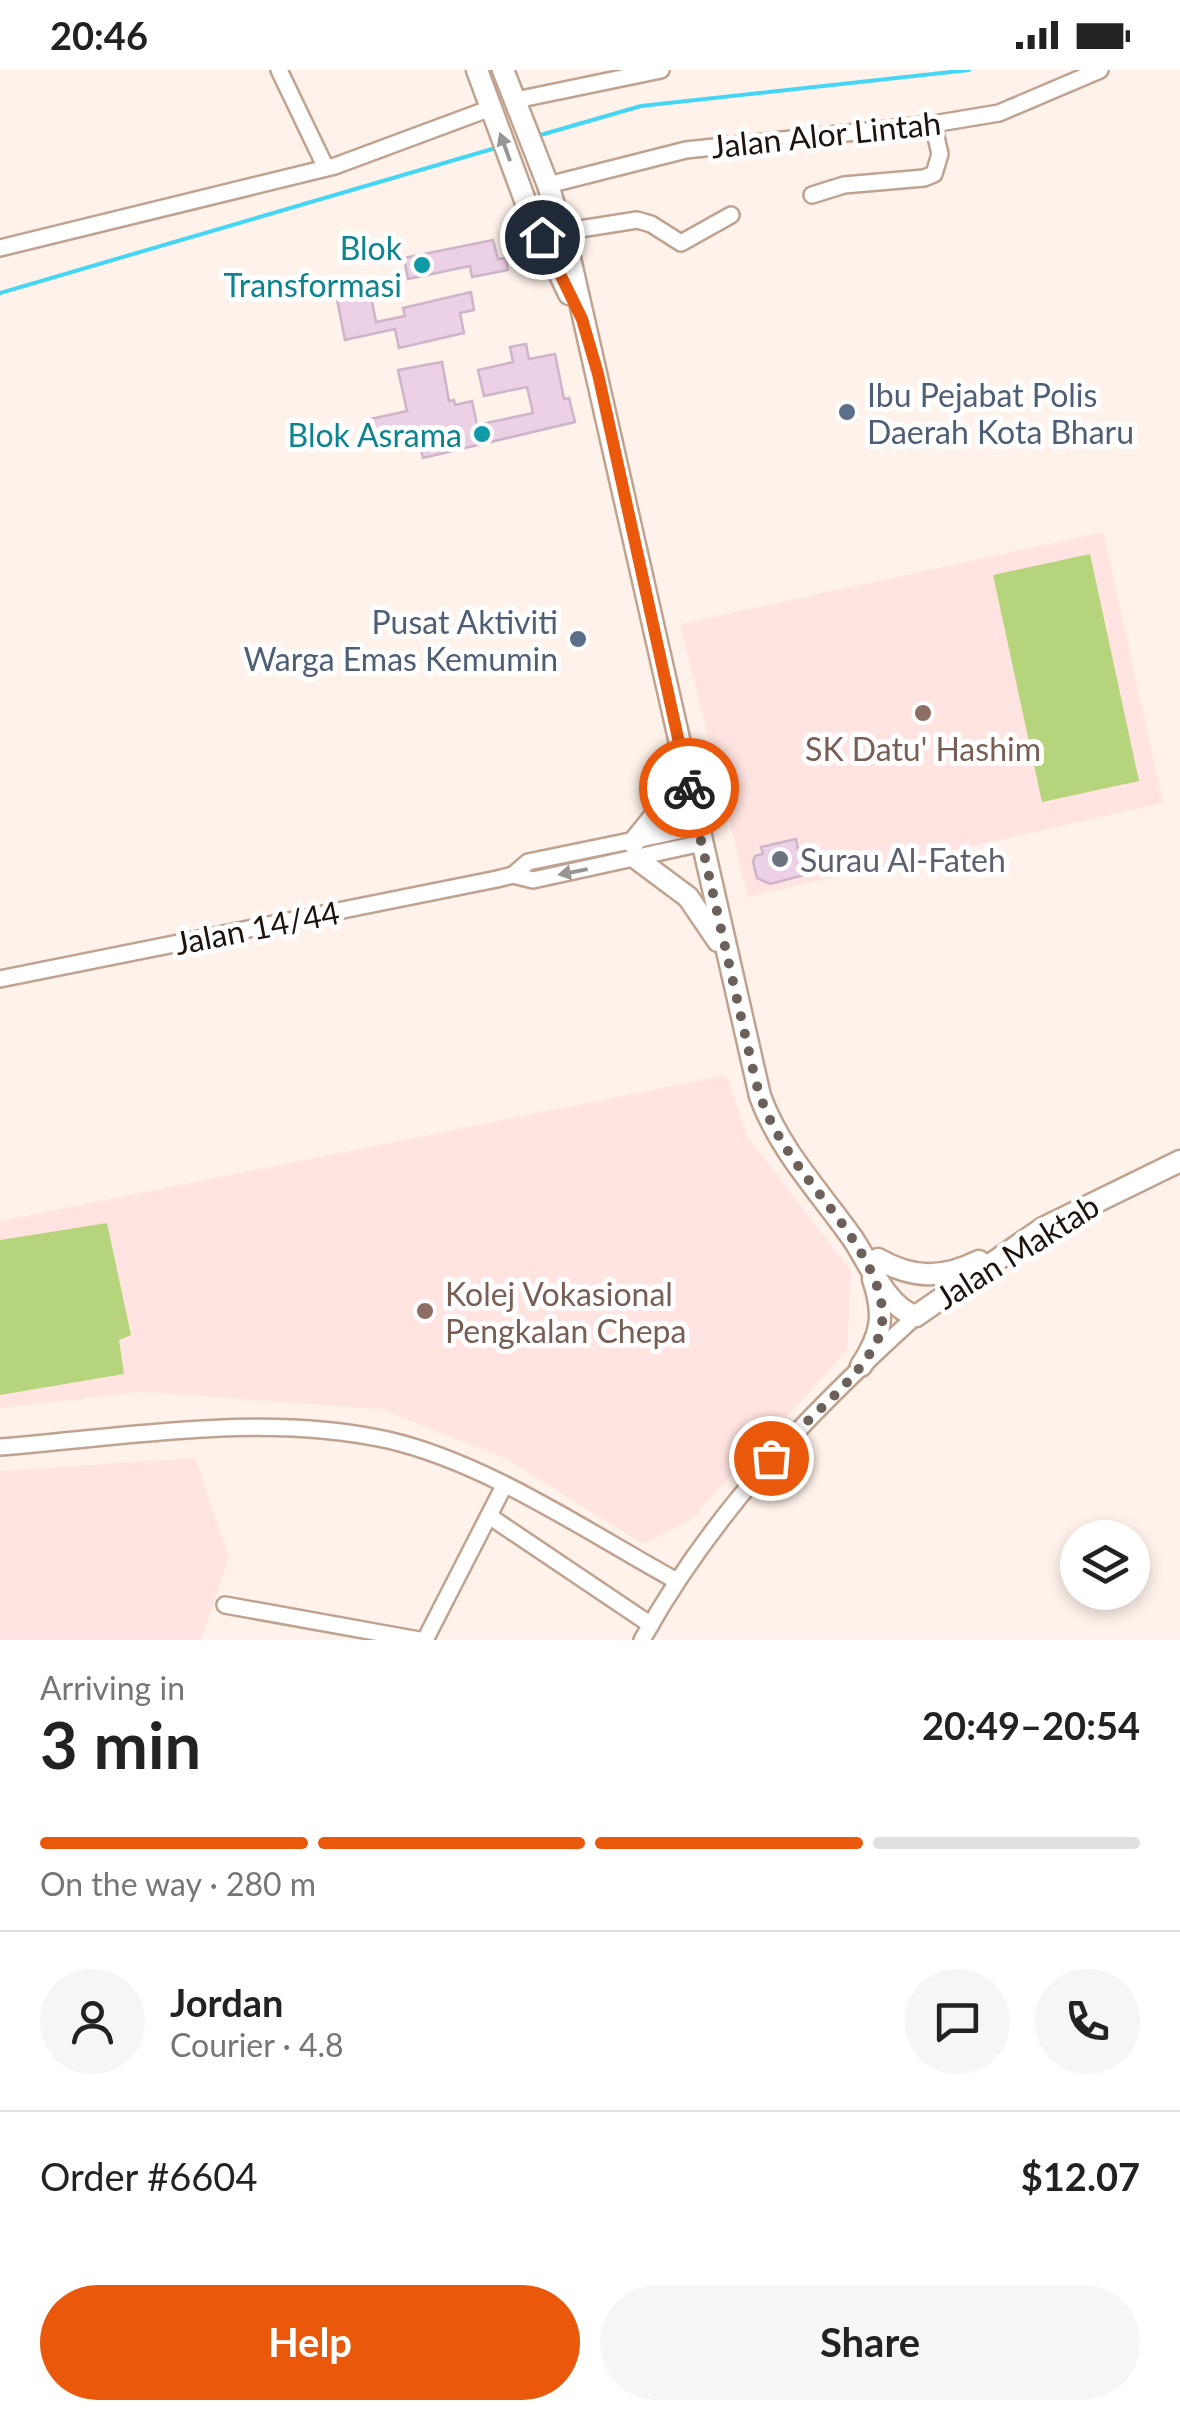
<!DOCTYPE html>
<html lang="en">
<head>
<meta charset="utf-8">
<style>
  :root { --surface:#fff; --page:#f6f6f6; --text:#222; --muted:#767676; --line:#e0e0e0; --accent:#ea580c }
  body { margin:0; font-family:Lato,sans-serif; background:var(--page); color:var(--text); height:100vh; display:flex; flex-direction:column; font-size:38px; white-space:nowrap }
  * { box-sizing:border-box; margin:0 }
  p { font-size:32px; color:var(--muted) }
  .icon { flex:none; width:55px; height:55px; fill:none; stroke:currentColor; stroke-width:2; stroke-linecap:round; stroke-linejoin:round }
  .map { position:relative; height:1570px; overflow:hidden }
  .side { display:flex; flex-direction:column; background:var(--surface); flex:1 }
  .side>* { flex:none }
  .controls { position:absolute; left:1060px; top:1450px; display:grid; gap:20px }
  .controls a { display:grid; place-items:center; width:90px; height:90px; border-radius:50%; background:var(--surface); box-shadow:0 5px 15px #0003; font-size:50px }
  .pin { position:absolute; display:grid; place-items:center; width:85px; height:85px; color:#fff; margin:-42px; border:5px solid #fff; border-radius:50%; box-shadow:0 2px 10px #0007 }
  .courier { position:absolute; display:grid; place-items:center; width:100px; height:100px; margin:-50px; border:8px solid #ea580c; border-radius:50%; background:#fff; color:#222; box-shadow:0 2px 12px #0007 }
  .overview em { font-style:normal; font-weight:700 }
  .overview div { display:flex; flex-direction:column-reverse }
  .overview { display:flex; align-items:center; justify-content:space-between; height:170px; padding:0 40px }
  h1 { font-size:65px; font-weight:700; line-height:75px }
  .bar { display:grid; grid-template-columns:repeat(4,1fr); gap:15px 10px; align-content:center; height:120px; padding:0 40px }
  .bar i { height:12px; border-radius:8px; background:var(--line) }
  .bar .current { background:var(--accent) }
  .bar p { grid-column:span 4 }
  .line { display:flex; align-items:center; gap:25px; padding:0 40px; border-top:2px solid var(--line) }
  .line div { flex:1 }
  .round { display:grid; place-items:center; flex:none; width:105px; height:105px; border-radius:52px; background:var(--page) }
  .button { display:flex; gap:20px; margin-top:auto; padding:20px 40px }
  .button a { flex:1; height:115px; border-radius:60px; background:var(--accent); color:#fff; font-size:40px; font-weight:700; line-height:115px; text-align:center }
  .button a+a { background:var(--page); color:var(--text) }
  .status { display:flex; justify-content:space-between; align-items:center; height:70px; padding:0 50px; background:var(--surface); direction:ltr }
  .status svg { height:28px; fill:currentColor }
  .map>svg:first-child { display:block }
  .education { fill:#ffe4e1 }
  .green { fill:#b6d47c }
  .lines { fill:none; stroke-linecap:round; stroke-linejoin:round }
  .stream { stroke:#44d6f4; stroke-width:4 }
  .building { fill:#ecd0e6; stroke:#cfb4c9; stroke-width:2.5 }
  .minor-casing { stroke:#bfa390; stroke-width:20 }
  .major-casing { stroke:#bfa390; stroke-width:25 }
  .minor { stroke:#fff; stroke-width:15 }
  .major { stroke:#fff; stroke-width:20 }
  .oneway { fill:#999592 }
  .done { stroke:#6c615a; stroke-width:10; stroke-dasharray:0 18 }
  .route { stroke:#ea580c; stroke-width:12 }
  .culture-dot { fill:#0f9aa8; stroke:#fff; stroke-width:4 }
  .service-dot { fill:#5c6f8a; stroke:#fff; stroke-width:4 }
  .education-dot { fill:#8d6e63; stroke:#fff; stroke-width:4 }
  .worship-dot { fill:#6b7280; stroke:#fff; stroke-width:4 }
  .labels { text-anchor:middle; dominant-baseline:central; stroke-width:10; stroke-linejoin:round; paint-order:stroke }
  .street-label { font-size:32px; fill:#1d130c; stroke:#fff }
  .culture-label { font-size:32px; fill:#0d838f; stroke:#fff; text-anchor:end }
  .service-label { font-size:32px; fill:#4e5e75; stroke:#fff; text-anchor:start }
  .education-label { font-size:32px; fill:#785e54; stroke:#fff }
  .worship-label { font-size:32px; fill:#5b616d; stroke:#fff; text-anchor:start }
</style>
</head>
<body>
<div class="status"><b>20:46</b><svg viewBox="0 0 49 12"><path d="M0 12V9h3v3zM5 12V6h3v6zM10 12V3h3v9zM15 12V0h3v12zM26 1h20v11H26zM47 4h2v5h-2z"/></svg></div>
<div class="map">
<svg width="1180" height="1570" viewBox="0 0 1180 1570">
  <rect width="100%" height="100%" fill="#fef2ea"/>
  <!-- education -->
  <g class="education">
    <path d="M1103,462L1163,733L748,827L680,554Z"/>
    <path d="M726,1005L748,1068L851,1201L847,1281L690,1450L643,1474L507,1389L380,1339L142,1322L0,1338V1151Z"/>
    <path d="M195,1388L229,1487L201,1570H0V1401Z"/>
  </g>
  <!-- green -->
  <g class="green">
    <path d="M1090,484L1139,711L1042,732L993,505Z"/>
    <path d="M107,1153L131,1265L119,1270L124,1304L0,1325V1170Z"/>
  </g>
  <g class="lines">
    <!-- stream -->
    <g class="stream">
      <path d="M537,66L641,36L969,0"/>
      <path d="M0,223L499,77"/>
    </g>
  </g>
  <!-- building -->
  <g class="building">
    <path d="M493,170L498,189L506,188L508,200L472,207L470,196L408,209L404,188Z"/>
    <path d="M369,217L376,252L405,246L403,238L471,222L474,240L460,243L464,263L399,278L395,259L345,270L336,224Z"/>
    <path d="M526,274L529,289L555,284L564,329L569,328L575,352L423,388L416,360L370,370L366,350L407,341L398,300L442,292L449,331L454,330L455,335L472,331L477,355L533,343L527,317L484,326L478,300L513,292L510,277Z"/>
    <path d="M796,769L798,779L802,778L804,805L770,814L757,808L753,792L755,786L763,784L761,777Z"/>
  </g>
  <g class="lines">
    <!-- minor casing -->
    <g class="minor-casing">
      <g id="minor">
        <path d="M279,0L326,98"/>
        <path d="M516,30L661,0"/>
        <path d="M548,115L686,80L933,54L999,43L1100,0"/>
        <path d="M812,125L844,115L924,108L934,104L940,84L933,54"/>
        <path d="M561,162L637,150L651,154L681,173L731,145"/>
        <path d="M0,178L335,96L491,38"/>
        <path d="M513,805L533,810L702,773"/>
        <path d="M0,909L497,809L513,805L528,792L698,757"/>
        <path d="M0,1377C127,1367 262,1342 388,1370C487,1393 586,1461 675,1510"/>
        <path d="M489,1446L651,1555"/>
        <path d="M225,1535L419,1570"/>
        <path d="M425,1570L504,1416"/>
        <path d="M642,1570C712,1443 809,1343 916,1246"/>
      </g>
    </g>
    <!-- major casing -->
    <g class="major-casing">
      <g id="major">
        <path d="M477,0L526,133L569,224"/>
        <path d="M503,0L548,115L569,184L760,1026C780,1081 820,1122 853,1169C869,1193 887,1238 916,1246"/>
        <path d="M633,773L662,737L676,687"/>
        <path d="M637,789L688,827L718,871"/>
        <path d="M878,1189C913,1209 943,1209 979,1191"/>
        <path d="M916,1246L1043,1158L1180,1091"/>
        <path d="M861,1296C882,1264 885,1245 873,1209"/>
      </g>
    </g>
    <!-- minor -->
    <use href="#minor" class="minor"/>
    <!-- major -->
    <use href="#major" class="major"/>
  </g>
  <!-- one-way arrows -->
  <defs><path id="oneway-solid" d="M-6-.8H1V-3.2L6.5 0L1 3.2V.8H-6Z" transform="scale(2.5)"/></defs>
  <g class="oneway">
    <use href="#oneway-solid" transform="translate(505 77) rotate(-110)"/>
    <use href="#oneway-solid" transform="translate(573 802) rotate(169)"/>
  </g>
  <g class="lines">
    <!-- done -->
    <path class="done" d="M689,718L754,1004C761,1035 774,1061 792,1087C822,1133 908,1216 875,1275C851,1318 803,1351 771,1388"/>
    <!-- route -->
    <path class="route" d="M542,167L582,249L598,304L689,718"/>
  </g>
  <!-- markers -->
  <g class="culture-dot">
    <circle cx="422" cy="195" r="10"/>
    <circle cx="482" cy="364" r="10"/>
  </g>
  <g class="service-dot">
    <circle cx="847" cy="342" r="10"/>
    <circle cx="578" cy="569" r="10"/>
  </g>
  <g class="education-dot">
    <circle cx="923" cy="643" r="10"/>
    <circle cx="425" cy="1241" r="10"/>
  </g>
  <circle class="worship-dot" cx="780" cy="789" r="10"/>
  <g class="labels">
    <!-- street labels -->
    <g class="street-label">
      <text transform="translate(826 64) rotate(-6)">Jalan Alor Lintah</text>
      <text transform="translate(257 857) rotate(-11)">Jalan 14/44</text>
      <text transform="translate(1017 1181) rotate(-32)">Jalan Maktab</text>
    </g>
    <!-- culture labels -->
    <g class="culture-label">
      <text x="402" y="177">Blok<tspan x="402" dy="37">Transformasi</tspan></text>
      <text x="462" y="364">Blok Asrama</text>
    </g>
    <!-- service labels -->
    <g class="service-label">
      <text x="867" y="324">Ibu Pejabat Polis<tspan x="867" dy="37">Daerah Kota Bharu</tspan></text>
      <text x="558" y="551" text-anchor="end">Pusat Aktiviti<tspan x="558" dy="37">Warga Emas Kemumin</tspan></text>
    </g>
    <!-- education labels -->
    <g class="education-label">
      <text x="923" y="678">SK Datu' Hashim</text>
      <text x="445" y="1223" text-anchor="start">Kolej Vokasional<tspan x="445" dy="37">Pengkalan Chepa</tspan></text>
    </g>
    <!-- worship labels -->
    <g class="worship-label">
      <text x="800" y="789">Surau Al-Fateh</text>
    </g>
  </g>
</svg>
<div class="controls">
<a><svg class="icon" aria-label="layers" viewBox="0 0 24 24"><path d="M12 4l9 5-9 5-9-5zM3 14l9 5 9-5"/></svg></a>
</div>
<div class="pin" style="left:771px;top:1388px;background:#ea580c"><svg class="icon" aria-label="bag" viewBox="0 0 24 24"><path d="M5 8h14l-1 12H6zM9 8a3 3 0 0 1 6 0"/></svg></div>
<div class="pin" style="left:542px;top:167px;background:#1f2937"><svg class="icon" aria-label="home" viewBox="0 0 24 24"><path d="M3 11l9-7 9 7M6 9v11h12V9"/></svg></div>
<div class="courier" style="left:689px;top:718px"><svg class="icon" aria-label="bike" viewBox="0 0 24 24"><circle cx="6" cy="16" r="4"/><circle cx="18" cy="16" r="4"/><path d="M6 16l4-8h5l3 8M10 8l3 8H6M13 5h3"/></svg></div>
</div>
<section class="side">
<div class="overview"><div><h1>3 min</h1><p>Arriving in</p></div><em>20:49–20:54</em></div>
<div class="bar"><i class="current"></i><i class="current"></i><i class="current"></i><i></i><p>On the way · 280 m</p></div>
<div class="line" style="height:180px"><a class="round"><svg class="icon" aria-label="person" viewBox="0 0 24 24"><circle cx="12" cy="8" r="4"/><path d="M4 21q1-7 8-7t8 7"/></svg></a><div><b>Jordan</b><p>Courier · 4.8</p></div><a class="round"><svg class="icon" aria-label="chat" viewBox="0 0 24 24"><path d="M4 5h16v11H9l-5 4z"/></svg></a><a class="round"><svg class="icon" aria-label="phone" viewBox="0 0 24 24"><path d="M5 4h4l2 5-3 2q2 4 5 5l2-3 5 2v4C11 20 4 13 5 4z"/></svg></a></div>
<div class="line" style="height:130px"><div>Order #6604</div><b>$12.07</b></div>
<div class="button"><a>Help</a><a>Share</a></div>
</section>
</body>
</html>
